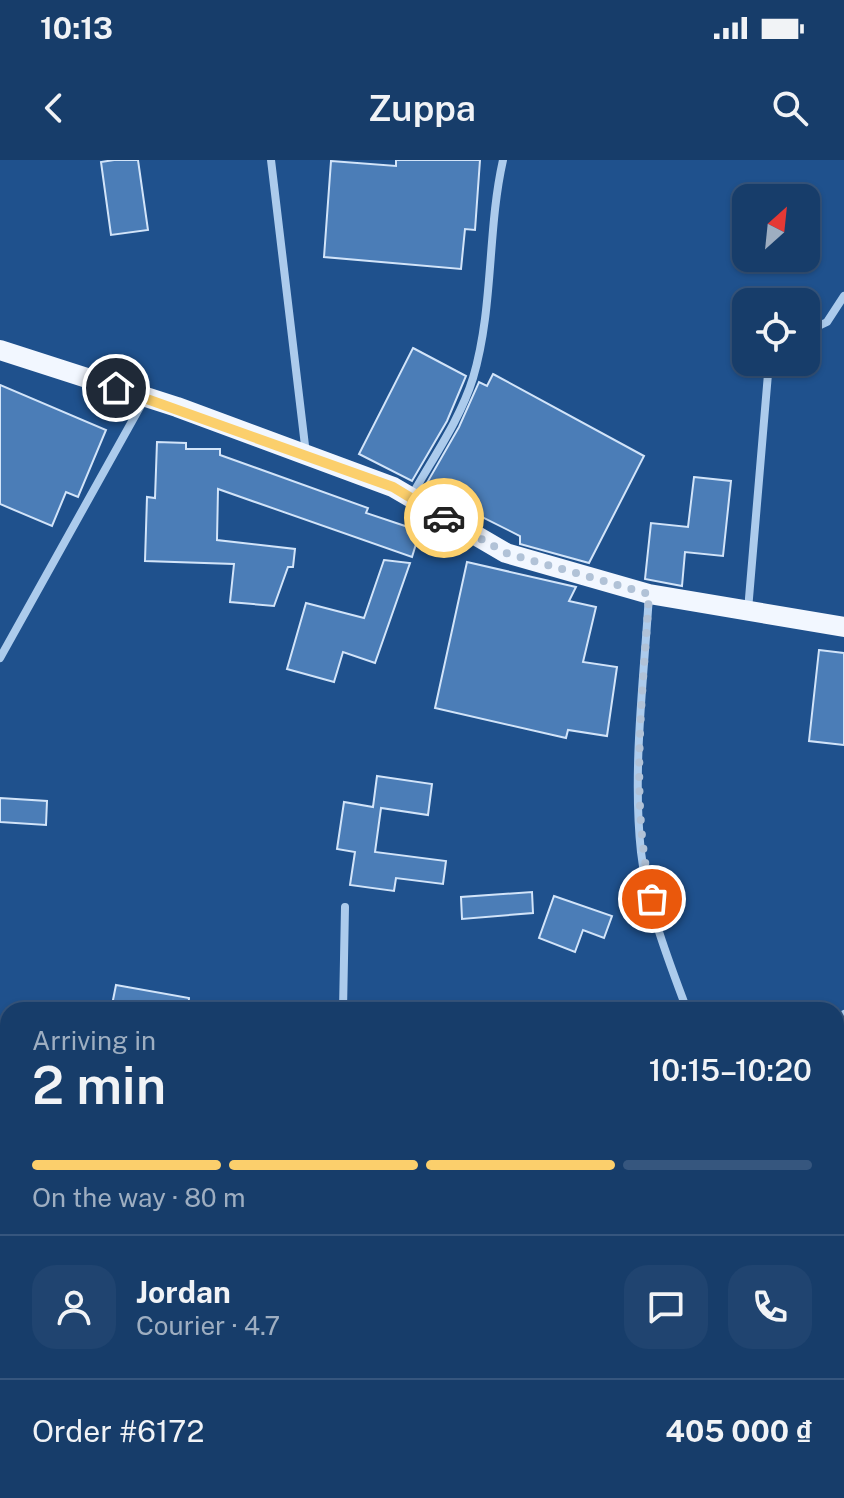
<!DOCTYPE html>
<html lang="en">
<head>
<meta charset="utf-8">
<style>
  :root { --surface:#173d6a; --page:#204470; --text:#f1f3f6; --muted:#9eaec1; --line:#36567e; --accent:#fbcf6c }
  body { margin:0; font-family:"Public Sans",sans-serif; background:var(--page); color:var(--text); height:100vh; display:flex; flex-direction:column; font-size:30px; white-space:nowrap }
  * { box-sizing:border-box; margin:0 }
  p { font-size:26px; color:var(--muted) }
  .icon { flex:none; width:44px; height:44px; fill:none; stroke:currentColor; stroke-width:2; stroke-linecap:round; stroke-linejoin:round }
  .map { position:relative; flex:1; overflow:hidden }
  .details { position:absolute; left:0px; top:842px; width:844px; height:496px; display:flex; flex-direction:column; background:var(--surface); border-radius:24px 24px 0 0; box-shadow:0 2px 6px #0004,0 0 0 2px var(--line) }
  .details>* { flex:none }
  .needle { width:52px; rotate:27deg }
  .tools { position:absolute; left:732px; top:24px; display:grid; gap:16px }
  .tools a { display:grid; place-items:center; width:88px; height:88px; border-radius:16px; background:var(--surface); box-shadow:0 2px 6px #0004,0 0 0 2px var(--line); font-size:40px }
  .pin { position:absolute; display:grid; place-items:center; width:68px; height:68px; color:#fff; margin:-34px; border:4px solid #fff; border-radius:50%; box-shadow:0 2px 8px #0007 }
  .courier { position:absolute; display:grid; place-items:center; width:80px; height:80px; margin:-40px; border:6px solid #fbcf6c; border-radius:50%; background:#fff; color:#222; box-shadow:0 2px 10px #0007 }
  .summary em { font-style:normal; font-weight:600 }
  .summary div { display:flex; flex-direction:column-reverse }
  .summary { display:flex; align-items:center; justify-content:space-between; height:136px; padding:0 32px }
  h1 { font-size:52px; font-weight:600; line-height:60px }
  .bar { display:grid; grid-template-columns:repeat(4,1fr); gap:12px 8px; align-content:center; height:96px; padding:0 32px }
  .bar i { height:10px; border-radius:6px; background:var(--line) }
  .bar .current { background:var(--accent) }
  .bar p { grid-column:span 4 }
  .line { display:flex; align-items:center; gap:20px; padding:0 32px; border-top:2px solid var(--line) }
  .line div { flex:1 }
  .round { display:grid; place-items:center; flex:none; width:84px; height:84px; border-radius:24px; background:var(--page) }
  .status { display:flex; justify-content:space-between; align-items:center; height:56px; padding:0 40px; background:var(--surface); direction:ltr }
  .status svg { height:22px; fill:currentColor }
  header { display:flex; justify-content:space-between; align-items:center; height:104px; padding:0 32px; background:var(--surface); font-size:36px; font-weight:600 }
  .map>svg:first-child { display:block }
  .building { fill:#4b7db7; stroke:#d2e4f9; stroke-width:2 }
  .lines { fill:none; stroke-linecap:round; stroke-linejoin:round }
  .minor { stroke:#accbec; stroke-width:8 }
  .primary { stroke:#f2f7ff; stroke-width:20 }
  .done { stroke:#b1c2d7; stroke-width:8; stroke-dasharray:0 14.4 }
  .route { stroke:#fbcf6c; stroke-width:10 }
</style>
</head>
<body>
<div class="status"><b>10:13</b><svg viewBox="0 0 49 12"><path d="M0 12V9h3v3zM5 12V6h3v6zM10 12V3h3v9zM15 12V0h3v12zM26 1h20v11H26zM47 4h2v5h-2z"/></svg></div>
<header><svg class="icon" aria-label="back" viewBox="0 0 24 24"><path d="M15 5l-7 7 7 7"/></svg>Zuppa<svg class="icon" aria-label="search" viewBox="0 0 24 24"><circle cx="10" cy="10" r="6"/><path d="M15 15l6 6"/></svg></header>
<div class="map">
<svg width="844" height="1338" viewBox="0 0 844 1338">
  <rect width="100%" height="100%" fill="#1f518d"/>
  <!-- building -->
  <g class="building">
    <path d="M114,0H138L148,70L111,75L101,2Z"/>
    <path d="M396,0H480L475,70L465,69L461,109L324,97L331,1L396,6Z"/>
    <path d="M413,188L466,216L447,261L412,321L359,294Z"/>
    <path d="M493,214L644,296L589,403L520,384V376L424,328L459,267L479,222L487,226Z"/>
    <path d="M0,225L106,270L78,337L66,332L52,366L0,344Z"/>
    <path d="M157,282L186,283V289H220V295L368,348L366,353L420,371L412,397L218,329L217,380L295,389L293,407H288L274,446L230,442L234,404L145,401L147,337L155,338Z"/>
    <path d="M694,317L731,321L723,396L685,392L682,426L645,419L651,363L688,367Z"/>
    <path d="M384,400L410,403L375,503L343,492L334,522L287,509L306,443L364,458Z"/>
    <path d="M467,402L576,427L569,441L596,447L583,502L617,507L607,576L568,570L566,578L435,548Z"/>
    <path d="M819,490L844,493V585L809,581Z"/>
    <path d="M377,616L432,624L428,655L381,648L375,692L446,701L443,724L396,718L394,731L350,725L355,692L337,689L344,642L373,647Z"/>
    <path d="M0,638L47,641L46,665L0,662Z"/>
    <path d="M532,732L533,753L462,759L461,737Z"/>
    <path d="M554,736L612,756L604,778L583,770L575,792L539,778Z"/>
    <path d="M116,825L189,838L188,850H111Z"/>
  </g>
  <g class="lines">
    <!-- minor -->
    <g class="minor">
      <path d="M271,0L306,294"/>
      <path d="M806,172L827,162L844,136"/>
      <path d="M411,337C432,299 460,260 473,218C494,147 487,71 503,0"/>
      <path d="M649,435C644,517 632,610 641,692C647,746 668,799 687,850"/>
      <path d="M748,450L769,202"/>
      <path d="M0,498L145,238"/>
      <path d="M343,850L345,747"/>
      <path d="M836,858L844,854"/>
      <path d="M0,863L8,866"/>
      <path d="M836,1013L844,1031"/>
      <path d="M191,1338L197,1330"/>
    </g>
    <!-- primary -->
    <path class="primary" d="M0,190L177,247L393,327L506,393L649,434L844,467"/>
  </g>
  <g class="lines">
    <!-- done -->
    <path class="done" d="M444,358L506,393L649,434C643,535 629,639 652,739"/>
    <!-- route -->
    <path class="route" d="M116,228L393,327L444,358"/>
  </g>
</svg>
<div class="tools">
<a><svg class="needle" viewBox="-14 -14 28 28"><path d="M0-13l5 13h-10z" fill="#e53935"/><path d="M0 13l5-13h-10z" fill="#9eaec1"/></svg></a>
<a><svg class="icon" aria-label="locate" viewBox="0 0 24 24"><circle cx="12" cy="12" r="6"/><path d="M12 2v4M12 18v4M2 12h4M18 12h4"/></svg></a>
</div>
<div class="pin" style="left:652px;top:739px;background:#ea580c"><svg class="icon" aria-label="bag" viewBox="0 0 24 24"><path d="M5 8h14l-1 12H6zM9 8a3 3 0 0 1 6 0"/></svg></div>
<div class="pin" style="left:116px;top:228px;background:#1f2937"><svg class="icon" aria-label="home" viewBox="0 0 24 24"><path d="M3 11l9-7 9 7M6 9v11h12V9"/></svg></div>
<div class="courier" style="left:444px;top:358px"><svg class="icon" aria-label="car" viewBox="0 0 24 24"><path d="M5 17H2v-5l4-1 3-4h7l3 4 3 1v5h-3M9 17h6M6 11h13"/><circle cx="7" cy="17" r="2"/><circle cx="17" cy="17" r="2"/></svg></div>
<section class="details">
<div class="summary"><div><h1>2 min</h1><p>Arriving in</p></div><em>10:15–10:20</em></div>
<div class="bar"><i class="current"></i><i class="current"></i><i class="current"></i><i></i><p>On the way · 80 m</p></div>
<div class="line" style="height:144px"><a class="round"><svg class="icon" aria-label="person" viewBox="0 0 24 24"><circle cx="12" cy="8" r="4"/><path d="M4 21q1-7 8-7t8 7"/></svg></a><div><b>Jordan</b><p>Courier · 4.7</p></div><a class="round"><svg class="icon" aria-label="chat" viewBox="0 0 24 24"><path d="M4 5h16v11H9l-5 4z"/></svg></a><a class="round"><svg class="icon" aria-label="phone" viewBox="0 0 24 24"><path d="M5 4h4l2 5-3 2q2 4 5 5l2-3 5 2v4C11 20 4 13 5 4z"/></svg></a></div>
<div class="line" style="height:104px"><div>Order #6172</div><b>405 000 ₫</b></div>
</section>
</div>
</body>
</html>
